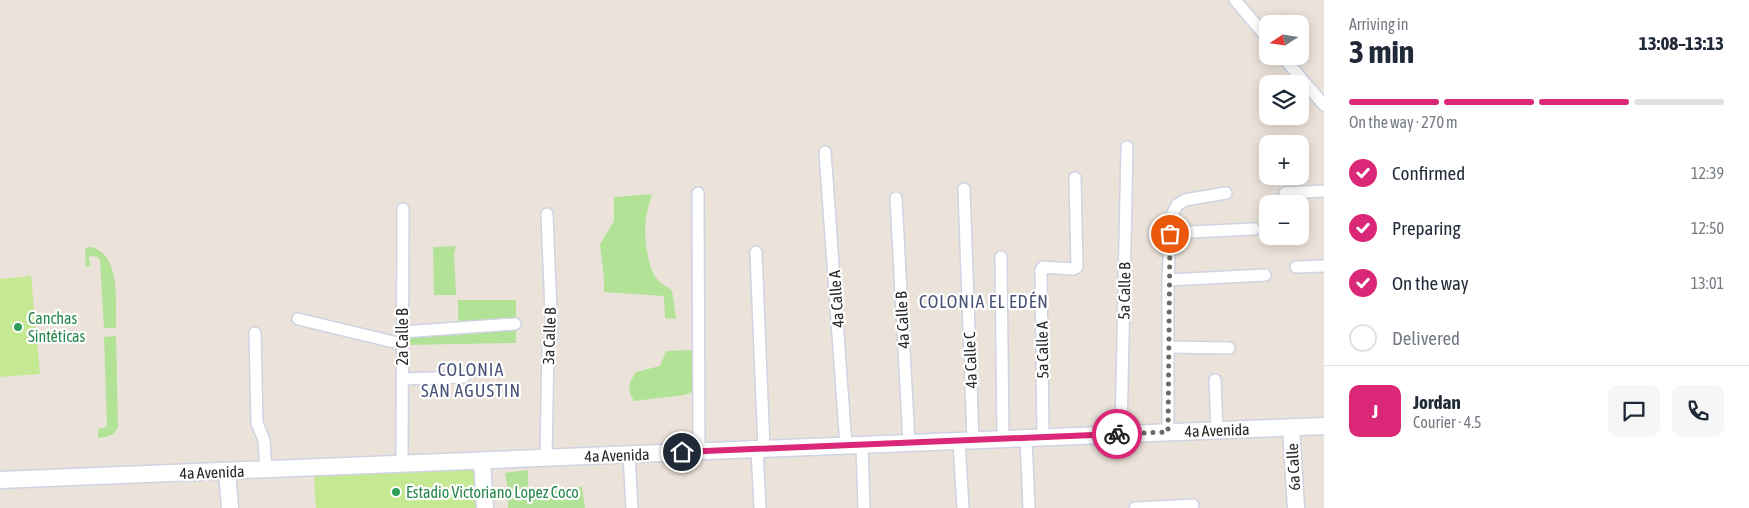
<!DOCTYPE html>
<html lang="en">
<head>
<meta charset="utf-8">
<style>
  :root { --surface:#fff; --page:#f6f6f7; --text:#1f2937; --muted:#747a83; --line:#e0e1e3; --accent:#db2777 }
  body { margin:0; font-family:"Asap Condensed",sans-serif; background:var(--page); color:var(--text); height:100vh; display:flex; flex-direction:column; font-size:19px; white-space:nowrap }
  * { box-sizing:border-box; margin:0 }
  p { font-size:16px; color:var(--muted) }
  .icon { flex:none; width:28px; height:28px; fill:none; stroke:currentColor; stroke-width:2; stroke-linecap:round; stroke-linejoin:round }
  .map { position:relative; flex:1; overflow:hidden }
  .panel { display:flex; flex-direction:column; background:var(--surface); width:425px }
  .panel>* { flex:none }
  .needle { width:32px; rotate:258deg }
  .tools { position:absolute; left:1259px; top:15px; display:grid; gap:10px }
  .tools a { display:grid; place-items:center; width:50px; height:50px; border-radius:10px; background:var(--surface); box-shadow:0 2px 12px #0003; font-size:25px }
  .pin { position:absolute; display:grid; place-items:center; width:42px; height:42px; color:#fff; margin:-21px; border:2px solid #fff; border-radius:50%; box-shadow:0 1px 5px #0007 }
  .courier { position:absolute; display:grid; place-items:center; width:50px; height:50px; margin:-25px; border:4px solid #db2777; border-radius:50%; background:#fff; color:#222; box-shadow:0 1px 6px #0007 }
  .headline em { font-style:normal; font-weight:700 }
  .headline div { display:flex; flex-direction:column-reverse }
  .headline { display:flex; align-items:center; justify-content:space-between; height:85px; padding:0 25px }
  h1 { font-size:32px; font-weight:700; line-height:38px }
  .bar { display:grid; grid-template-columns:repeat(4,1fr); gap:8px 5px; align-content:center; height:60px; padding:0 25px }
  .bar i { height:6px; border-radius:4px; background:var(--line) }
  .bar .selected { background:var(--accent) }
  .bar p { grid-column:span 4 }
  .line { display:flex; align-items:center; gap:12px; padding:0 25px; border-top:1px solid var(--line) }
  .line div { flex:1 }
  .round { display:grid; place-items:center; flex:none; width:52px; height:52px; border-radius:10px; background:var(--page) }
  ol { padding:0 25px; list-style:none }
  li { display:flex; align-items:center; gap:15px; height:55px }
  li p { margin-inline-start:auto }
  li .icon { padding:5px; border-radius:50%; background:var(--accent); color:#fff; stroke-width:4 }
  li:last-child { color:var(--muted) }
  li i { width:28px; height:28px; border:2px solid var(--line); border-radius:50% }
  main { display:flex; flex:1; min-height:0 }
  .map>svg:first-child { display:block }
  .green { fill:#b1e296 }
  .pitch { fill:#c5e992 }
  .lines { fill:none; stroke-linecap:round; stroke-linejoin:round }
  .street-casing { stroke:#cfd3e2; stroke-width:14 }
  .secondary-casing { stroke:#cfd3e2; stroke-width:19 }
  .street { stroke:#fff; stroke-width:11 }
  .secondary { stroke:#fff; stroke-width:16 }
  .done { stroke:#6c6966; stroke-width:5; stroke-dasharray:0 9 }
  .route { stroke:#db2777; stroke-width:6 }
  .leisure-dot { fill:#2e9e5b; stroke:#fff; stroke-width:2 }
  .labels { text-anchor:middle; dominant-baseline:central; stroke-width:4.5; stroke-linejoin:round; paint-order:stroke }
  .street-label { font-size:16px; fill:#282828; stroke:#fff }
  .leisure-label { font-size:16px; fill:#27864d; stroke:#fff; text-anchor:start }
  .neighbourhood-label { font-size:18px; letter-spacing:1px; fill:#495378; stroke:#fff }
</style>
</head>
<body>
<main>
<div class="map">
<svg width="1324" height="508" viewBox="0 0 1324 508">
  <rect width="100%" height="100%" fill="#ebe3da"/>
  <!-- green -->
  <g class="green">
    <path d="M652,194C645,217 643,232 648,256C650,265 652,274 659,281C662,285 668,287 672,290L676,319L665,318L664,296L604,292V278L600,244L614,221V197Z"/>
    <path d="M456,246L454,254L456,295H434L433,247Z"/>
    <path d="M91,247C122,255 115,303 116,328H104L100,260L98,257L89,256L90,266L86,267L85,248Z"/>
    <path d="M458,300H516V343L406,345V327H458Z"/>
    <path d="M116,336L118,427C114,436 107,437 98,438V429L107,427L104,337Z"/>
    <path d="M696,350L694,391L685,395L634,401C627,389 628,384 636,372L660,366L666,351Z"/>
    <path d="M528,470V489L582,487L585,508H508V490L505,473Z"/>
  </g>
  <!-- pitch -->
  <g class="pitch">
    <path d="M31,276L40,374L0,377V279Z"/>
    <path d="M476,465L478,508H316L314,476Z"/>
  </g>
  <g class="lines">
    <!-- street casing -->
    <g class="street-casing">
      <g id="street">
        <path d="M1235,0L1268,39"/>
        <path d="M1282,56L1324,105"/>
        <path d="M825,152L846,446"/>
        <path d="M964,189L973,440"/>
        <path d="M698,193L699,452"/>
        <path d="M1285,193L1324,191"/>
        <path d="M896,198L909,443"/>
        <path d="M1170,233L1254,229"/>
        <path d="M756,252L764,449"/>
        <path d="M1001,257L1003,439"/>
        <path d="M1296,267L1324,266"/>
        <path d="M1168,280L1265,275"/>
        <path d="M298,319L402,344"/>
        <path d="M402,332L515,324"/>
        <path d="M255,333L257,423L264,440L266,470"/>
        <path d="M1168,347L1229,348"/>
        <path d="M402,379L464,377"/>
        <path d="M1215,380L1217,430"/>
        <path d="M1168,432V280L1171,217L1177,205L1185,200L1226,193"/>
        <path d="M1121,434L1127,147"/>
        <path d="M1043,437L1041,270L1043,267L1073,269L1077,267L1075,178"/>
        <path d="M1026,438L1029,508"/>
        <path d="M959,441L963,508"/>
        <path d="M862,445L864,508"/>
        <path d="M757,449L760,508"/>
        <path d="M629,455L632,508"/>
        <path d="M546,458L548,346L552,336L547,214"/>
        <path d="M402,464L403,209"/>
        <path d="M1135,508L1193,505"/>
      </g>
    </g>
    <!-- secondary casing -->
    <g class="secondary-casing">
      <g id="secondary">
        <path d="M1291,427L1296,508"/>
        <path d="M482,461L485,508"/>
        <path d="M227,471L230,508"/>
        <path d="M0,480L1324,426"/>
      </g>
    </g>
    <!-- street -->
    <use href="#street" class="street"/>
    <!-- secondary -->
    <use href="#secondary" class="secondary"/>
  </g>
  <g class="lines">
    <!-- done -->
    <path class="done" d="M1117,434L1168,432L1170,234"/>
    <!-- route -->
    <path class="route" d="M682,452L1117,434"/>
  </g>
  <!-- markers -->
  <g class="leisure-dot">
    <circle cx="18" cy="327" r="5"/>
    <circle cx="396" cy="492" r="5"/>
  </g>
  <g class="labels">
    <!-- street labels -->
    <g class="street-label">
      <text transform="translate(1124 291) rotate(-89)">5a Calle B</text>
      <text transform="translate(836 299) rotate(-94)">4a Calle A</text>
      <text transform="translate(902 320) rotate(-93)">4a Calle B</text>
      <text transform="translate(549 336) rotate(-88)">3a Calle B</text>
      <text transform="translate(402 337) rotate(-90)">2a Calle B</text>
      <text transform="translate(1042 350) rotate(-91)">5a Calle A</text>
      <text transform="translate(970 360) rotate(-92)">4a Calle C</text>
      <text transform="translate(1217 430) rotate(-2)">4a Avenida</text>
      <text transform="translate(617 455) rotate(-2)">4a Avenida</text>
      <text transform="translate(1293 467) rotate(-93)">6a Calle</text>
      <text transform="translate(212 472) rotate(-2)">4a Avenida</text>
    </g>
    <!-- leisure labels -->
    <g class="leisure-label">
      <text x="28" y="318">Canchas<tspan x="28" dy="18">Sintéticas</tspan></text>
      <text x="406" y="492">Estadio Victoriano Lopez Coco</text>
    </g>
    <!-- neighbourhood labels -->
    <g class="neighbourhood-label">
      <text x="984" y="301">COLONIA EL EDÉN</text>
      <text x="471" y="369">COLONIA<tspan x="471" dy="21">SAN AGUSTIN</tspan></text>
    </g>
  </g>
</svg>
<div class="tools">
<a><svg class="needle" viewBox="-14 -14 28 28"><path d="M0-13l5 13h-10z" fill="#e53935"/><path d="M0 13l5-13h-10z" fill="#747a83"/></svg></a>
<a><svg class="icon" aria-label="layers" viewBox="0 0 24 24"><path d="M12 4l9 5-9 5-9-5zM3 14l9 5 9-5"/></svg></a>
<a>+</a>
<a>−</a>
</div>
<div class="pin" style="left:1170px;top:234px;background:#ea580c"><svg class="icon" aria-label="bag" viewBox="0 0 24 24"><path d="M5 8h14l-1 12H6zM9 8a3 3 0 0 1 6 0"/></svg></div>
<div class="pin" style="left:682px;top:452px;background:#1f2937"><svg class="icon" aria-label="home" viewBox="0 0 24 24"><path d="M3 11l9-7 9 7M6 9v11h12V9"/></svg></div>
<div class="courier" style="left:1117px;top:434px"><svg class="icon" aria-label="bike" viewBox="0 0 24 24"><circle cx="6" cy="16" r="4"/><circle cx="18" cy="16" r="4"/><path d="M6 16l4-8h5l3 8M10 8l3 8H6M13 5h3"/></svg></div>
</div>
<section class="panel">
<div class="headline"><div><h1>3 min</h1><p>Arriving in</p></div><em>13:08–13:13</em></div>
<div class="bar"><i class="selected"></i><i class="selected"></i><i class="selected"></i><i></i><p>On the way · 270 m</p></div>
<ol>
<li><svg class="icon" aria-label="check" viewBox="0 0 24 24"><path d="M5 12l5 5 9-10"/></svg>Confirmed<p>12:39</p></li>
<li><svg class="icon" aria-label="check" viewBox="0 0 24 24"><path d="M5 12l5 5 9-10"/></svg>Preparing<p>12:50</p></li>
<li><svg class="icon" aria-label="check" viewBox="0 0 24 24"><path d="M5 12l5 5 9-10"/></svg>On the way<p>13:01</p></li>
<li><i></i>Delivered</li>
</ol>
<div class="line" style="height:90px"><b class="round" style="background:var(--accent);color:#fff">J</b><div><b>Jordan</b><p>Courier · 4.5</p></div><a class="round"><svg class="icon" aria-label="chat" viewBox="0 0 24 24"><path d="M4 5h16v11H9l-5 4z"/></svg></a><a class="round"><svg class="icon" aria-label="phone" viewBox="0 0 24 24"><path d="M5 4h4l2 5-3 2q2 4 5 5l2-3 5 2v4C11 20 4 13 5 4z"/></svg></a></div>
</section>
</main>
</body>
</html>
